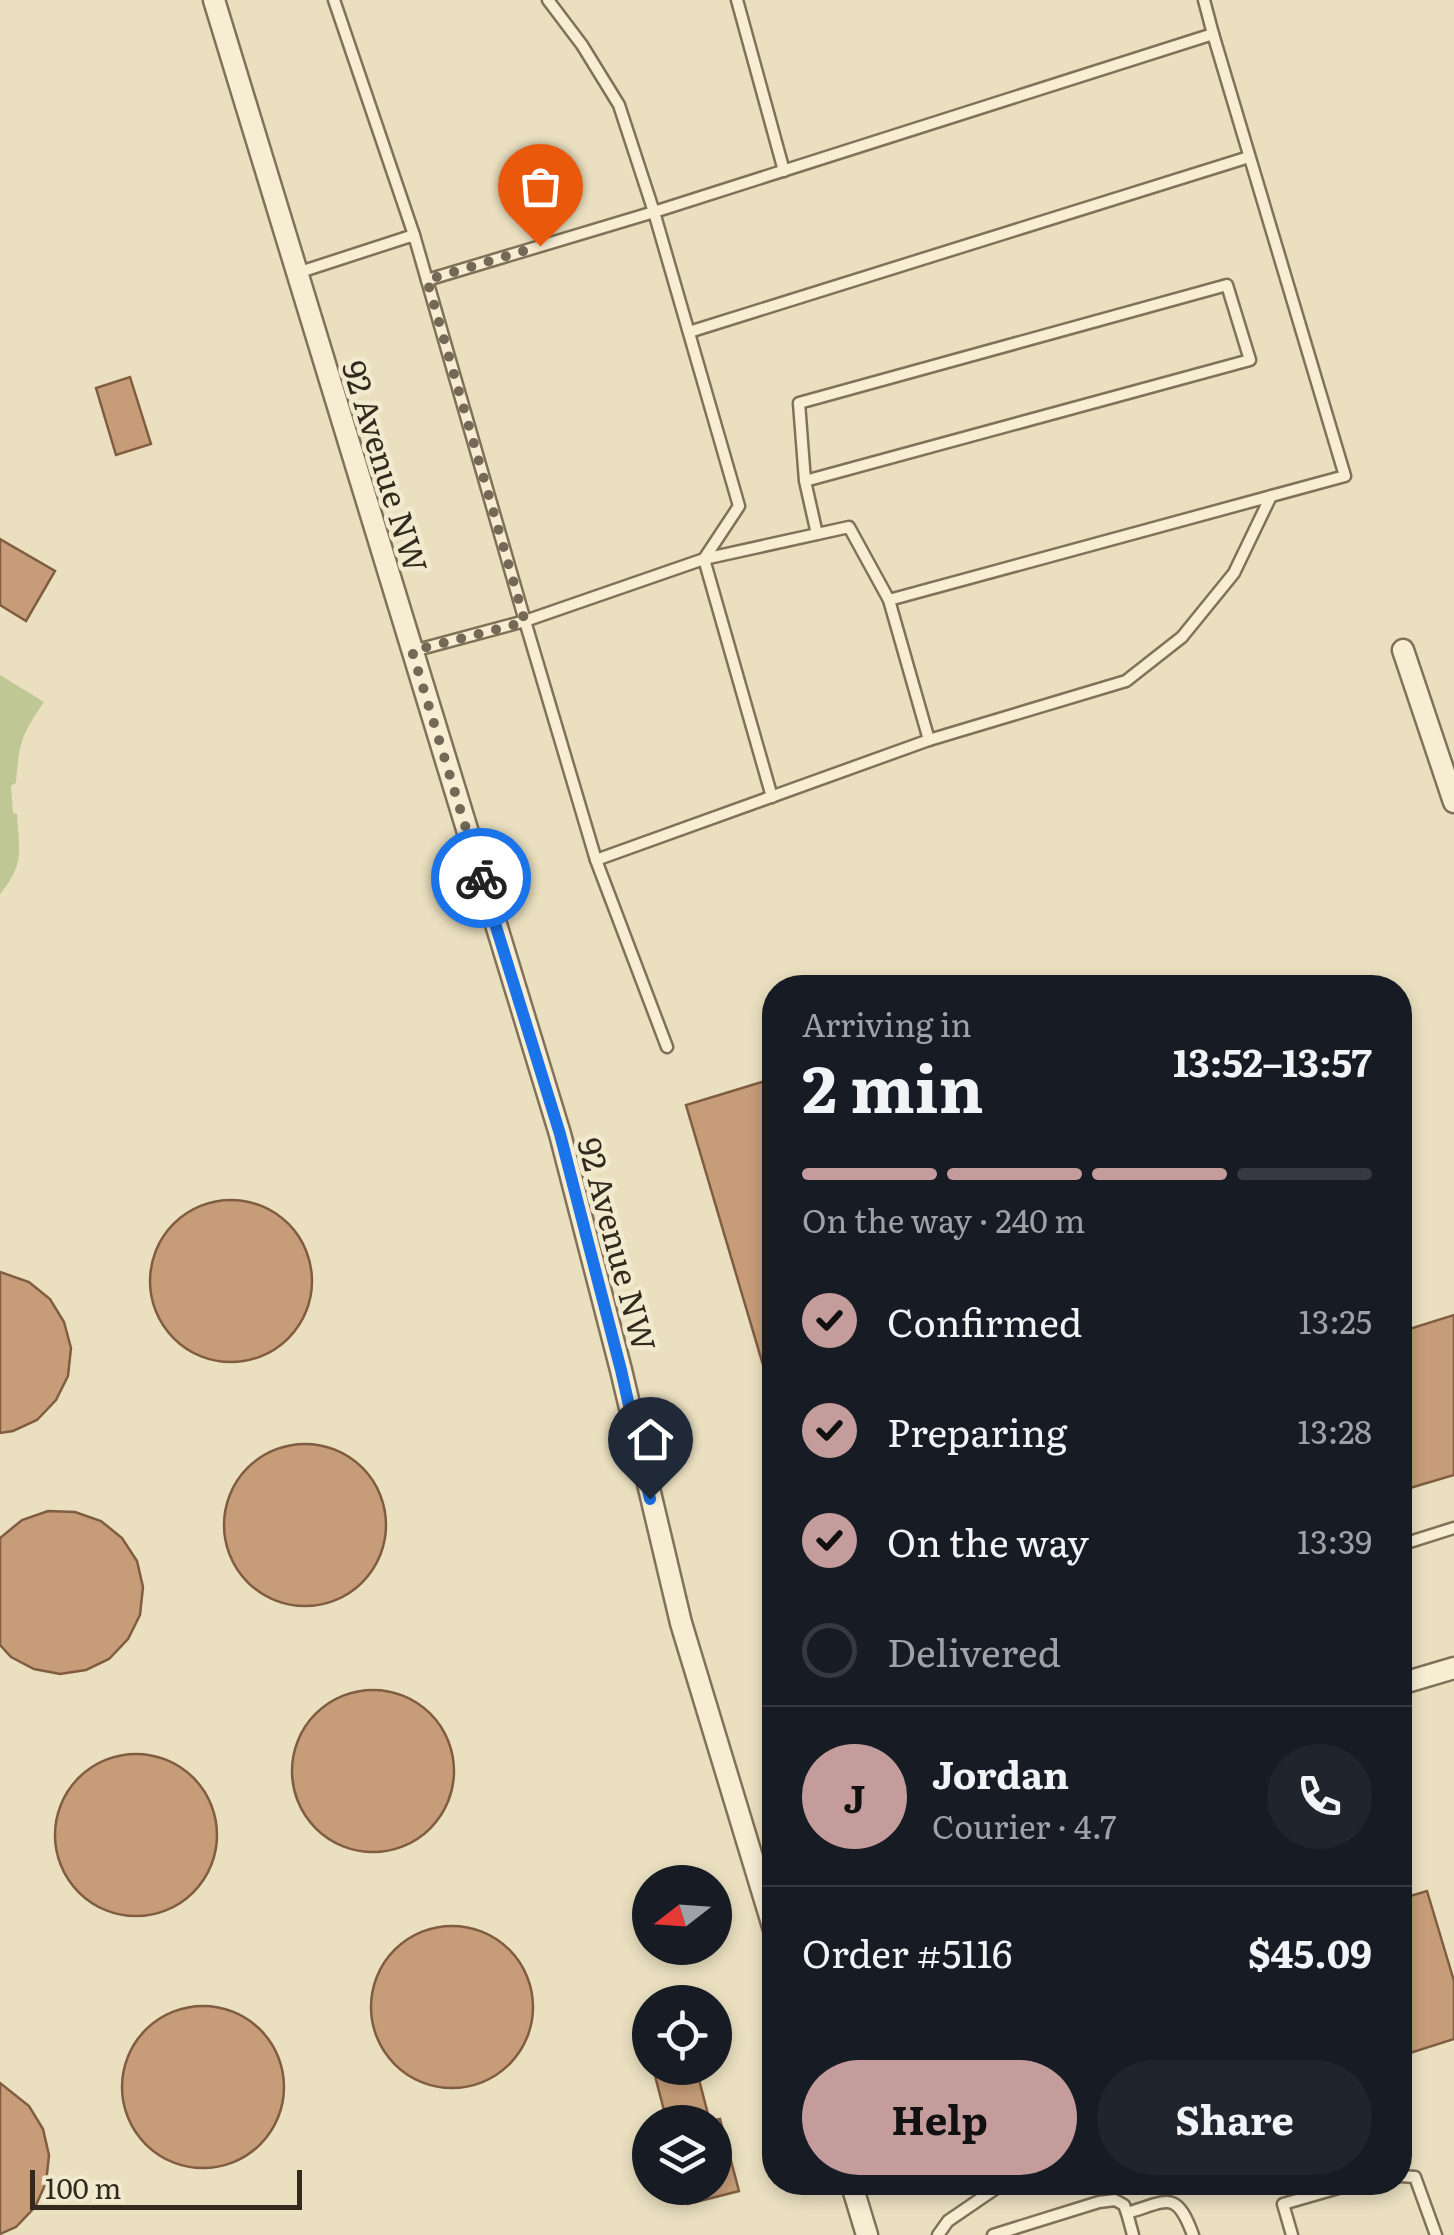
<!DOCTYPE html>
<html lang="en">
<head>
<meta charset="utf-8">
<style>
  :root { --surface:#171b24; --page:#20242c; --text:#f1f3f6; --muted:#9ea1a6; --line:#363941; --accent:#c49c9c }
  body { margin:0; font-family:Literata,serif; background:var(--page); color:var(--text); height:100vh; display:flex; flex-direction:column; font-size:38px; white-space:nowrap }
  * { box-sizing:border-box; margin:0 }
  p { font-size:32px; color:var(--muted) }
  .icon { flex:none; width:55px; height:55px; fill:none; stroke:currentColor; stroke-width:2; stroke-linecap:round; stroke-linejoin:round }
  .map { position:relative; flex:1; overflow:hidden }
  .panel { position:absolute; left:762px; top:975px; width:650px; height:1220px; display:flex; flex-direction:column; background:var(--surface); border-radius:40px; box-shadow:0 5px 15px #0003 }
  .panel>* { flex:none }
  .needle { width:65px; rotate:253deg }
  .controls { position:absolute; left:632px; top:1865px; display:grid; gap:20px }
  .controls a { display:grid; place-items:center; width:100px; height:100px; border-radius:50%; background:var(--surface); box-shadow:0 5px 15px #0003; font-size:50px }
  .scale { position:absolute; left:30px; bottom:25px; width:272px; box-sizing:border-box; padding-left:10px; border:5px solid #33291d; border-top:0; font-size:28px; line-height:35px; white-space:nowrap; color:#33291d; -webkit-text-stroke:8px #f2eacf; paint-order:stroke }
  .pin { position:absolute; display:grid; place-items:center; width:85px; height:85px; color:#fff; margin:-102px -42px; border-radius:50% 50% 50% 0; rotate:-45deg; box-shadow:0 0 10px #0007 }
  .pin .icon { rotate:45deg }
  .courier { position:absolute; display:grid; place-items:center; width:100px; height:100px; margin:-50px; border:8px solid #1a73e8; border-radius:50%; background:#fff; color:#222; box-shadow:0 2px 12px #0007 }
  .headline em { font-style:normal; font-weight:700 }
  .headline div { display:flex; flex-direction:column-reverse }
  .headline { display:flex; align-items:center; justify-content:space-between; height:170px; padding:0 40px }
  h1 { font-size:65px; font-weight:700; line-height:75px }
  .bar { display:grid; grid-template-columns:repeat(4,1fr); gap:15px 10px; align-content:center; height:120px; padding:0 40px }
  .bar i { height:12px; border-radius:8px; background:var(--line) }
  .bar .selected { background:var(--accent) }
  .bar p { grid-column:span 4 }
  .line { display:flex; align-items:center; gap:25px; padding:0 40px; border-top:2px solid var(--line) }
  .line div { flex:1 }
  .round { display:grid; place-items:center; flex:none; width:105px; height:105px; border-radius:52px; background:var(--page) }
  ol { padding:0 40px; list-style:none }
  li { display:flex; align-items:center; gap:30px; height:110px }
  li p { margin-inline-start:auto }
  li .icon { padding:10px; border-radius:50%; background:var(--accent); color:#111; stroke-width:4 }
  li:last-child { color:var(--muted) }
  li i { width:55px; height:55px; border:5px solid var(--line); border-radius:50% }
  .action { display:flex; gap:20px; margin-top:auto; padding:20px 40px }
  .action a { flex:1; height:115px; border-radius:60px; background:var(--accent); color:#111; font-size:40px; font-weight:700; line-height:115px; text-align:center }
  .action a+a { background:var(--page); color:var(--text) }
  .map>svg:first-child { display:block }
  .green { fill:#bfc795 }
  .building { fill:#c69d78; stroke:#805d41; stroke-width:2.5 }
  .lines { fill:none; stroke-linecap:round; stroke-linejoin:round }
  .service-casing { stroke:#827159; stroke-width:15 }
  .minor-casing { stroke:#827159; stroke-width:25 }
  .service { stroke:#f6edd3; stroke-width:10 }
  .minor { stroke:#f6edd3; stroke-width:20 }
  .done { stroke:#736956; stroke-width:10; stroke-dasharray:0 18 }
  .route { stroke:#1a73e8; stroke-width:12 }
  .labels { text-anchor:middle; dominant-baseline:central; stroke-width:9; stroke-linejoin:round; paint-order:stroke }
  .street-label { font-size:32px; fill:#33291d; stroke:#f2eacf }
</style>
</head>
<body>
<div class="map">
<svg width="1454" height="2235" viewBox="0 0 1454 2235">
  <rect width="100%" height="100%" fill="#eae0c0"/>
  <!-- green -->
  <path class="green" d="M0,675L44,702C21,736 19,742 16,783L11,786L13,813L17,814C19,852 25,863 0,894Z"/>
  <!-- building -->
  <g class="building">
    <path d="M130,377L151,444L116,455L96,388Z"/>
    <path d="M0,539L55,571L26,621L0,605Z"/>
    <path d="M775,1078V1391L771,1392L686,1105Z"/>
    <circle cx="231" cy="1281" r="81"/>
    <path d="M0,1272L29,1282L50,1299L64,1322L71,1348L68,1376L56,1400L37,1420L13,1431L0,1433Z"/>
    <path d="M1454,1315V1475L1400,1491V1332Z"/>
    <circle cx="305" cy="1525" r="81"/>
    <path d="M48,1511L75,1512L101,1521L122,1538L137,1561L143,1587L140,1615L128,1639L109,1659L86,1670L60,1674L34,1669L11,1657L0,1645V1538L22,1520Z"/>
    <circle cx="373" cy="1771" r="81"/>
    <circle cx="136" cy="1835" r="81"/>
    <path d="M1427,1891L1454,1981V2039L1407,2054L1400,2032V1899Z"/>
    <circle cx="452" cy="2007" r="81"/>
    <circle cx="203" cy="2087" r="81"/>
    <path d="M653,2068H696L710,2122H667Z"/>
    <path d="M0,2083L29,2106L43,2129L49,2155L46,2183L35,2207L16,2227L0,2234Z"/>
    <path d="M720,2119L739,2191L688,2204L684,2188H715V2120Z"/>
  </g>
  <g class="lines">
    <!-- service casing -->
    <g class="service-casing">
      <g id="service">
        <path d="M334,0L414,235"/>
        <path d="M737,0L784,171"/>
        <path d="M1204,0L1213,34"/>
        <path d="M297,273L414,235L525,621L704,559L849,527L889,600L929,740L596,860L525,621L413,651"/>
        <path d="M427,280L654,212L619,105L582,45L548,0"/>
        <path d="M689,332L1249,157"/>
        <path d="M805,481L799,403L1227,285L1250,360L805,481L817,534"/>
        <path d="M929,740L1126,681L1182,637L1234,573L1271,496"/>
        <path d="M772,797L704,559L739,506L654,212L1213,34L1345,476L889,600"/>
        <path d="M596,860L667,1047"/>
        <path d="M1400,1545L1454,1528"/>
        <path d="M1400,2176L1415,2177L1436,2235"/>
        <path d="M938,2235L948,2221L1005,2182"/>
        <path d="M993,2235L1099,2202L1115,2200L1124,2205L1127,2213"/>
        <path d="M1133,2235L1127,2213C1168,2201 1176,2189 1193,2235"/>
        <path d="M1292,2235L1283,2204L1359,2182"/>
      </g>
    </g>
    <!-- minor casing -->
    <g class="minor-casing">
      <g id="minor">
        <path d="M214,0L560,1134L621,1370L681,1623L775,1933"/>
        <path d="M1403,650L1454,802"/>
        <path d="M1400,1684L1454,1668"/>
        <path d="M851,2182L867,2235"/>
      </g>
    </g>
    <!-- service -->
    <use href="#service" class="service"/>
    <!-- minor -->
    <use href="#minor" class="minor"/>
  </g>
  <g class="lines">
    <!-- done -->
    <path class="done" d="M481,878L412,651L525,622L427,280L540,246"/>
    <!-- route -->
    <path class="route" d="M481,878L560,1134L621,1370L650,1499"/>
  </g>
  <g class="labels">
    <!-- street labels -->
    <g class="street-label">
      <text transform="translate(387 466) rotate(73)">92 Avenue NW</text>
      <text transform="translate(619 1244) rotate(75)">92 Avenue NW</text>
    </g>
  </g>
</svg>
<div class="controls">
<a><svg class="needle" viewBox="-14 -14 28 28"><path d="M0-13l5 13h-10z" fill="#e53935"/><path d="M0 13l5-13h-10z" fill="#9ea1a6"/></svg></a>
<a><svg class="icon" aria-label="locate" viewBox="0 0 24 24"><circle cx="12" cy="12" r="6"/><path d="M12 2v4M12 18v4M2 12h4M18 12h4"/></svg></a>
<a><svg class="icon" aria-label="layers" viewBox="0 0 24 24"><path d="M12 4l9 5-9 5-9-5zM3 14l9 5 9-5"/></svg></a>
</div>
<div class="scale">100 m</div>
<div class="pin" style="left:540px;top:246px;background:#ea580c"><svg class="icon" aria-label="bag" viewBox="0 0 24 24"><path d="M5 8h14l-1 12H6zM9 8a3 3 0 0 1 6 0"/></svg></div>
<div class="pin" style="left:650px;top:1499px;background:#1f2937"><svg class="icon" aria-label="home" viewBox="0 0 24 24"><path d="M3 11l9-7 9 7M6 9v11h12V9"/></svg></div>
<div class="courier" style="left:481px;top:878px"><svg class="icon" aria-label="bike" viewBox="0 0 24 24"><circle cx="6" cy="16" r="4"/><circle cx="18" cy="16" r="4"/><path d="M6 16l4-8h5l3 8M10 8l3 8H6M13 5h3"/></svg></div>
<section class="panel">
<div class="headline"><div><h1>2 min</h1><p>Arriving in</p></div><em>13:52–13:57</em></div>
<div class="bar"><i class="selected"></i><i class="selected"></i><i class="selected"></i><i></i><p>On the way · 240 m</p></div>
<ol>
<li><svg class="icon" aria-label="check" viewBox="0 0 24 24"><path d="M5 12l5 5 9-10"/></svg>Confirmed<p>13:25</p></li>
<li><svg class="icon" aria-label="check" viewBox="0 0 24 24"><path d="M5 12l5 5 9-10"/></svg>Preparing<p>13:28</p></li>
<li><svg class="icon" aria-label="check" viewBox="0 0 24 24"><path d="M5 12l5 5 9-10"/></svg>On the way<p>13:39</p></li>
<li><i></i>Delivered</li>
</ol>
<div class="line" style="height:180px"><b class="round" style="background:var(--accent);color:#111">J</b><div><b>Jordan</b><p>Courier · 4.7</p></div><a class="round"><svg class="icon" aria-label="phone" viewBox="0 0 24 24"><path d="M5 4h4l2 5-3 2q2 4 5 5l2-3 5 2v4C11 20 4 13 5 4z"/></svg></a></div>
<div class="line" style="height:130px"><div>Order #5116</div><b>$45.09</b></div>
<div class="action"><a>Help</a><a>Share</a></div>
</section>
</div>
</body>
</html>
